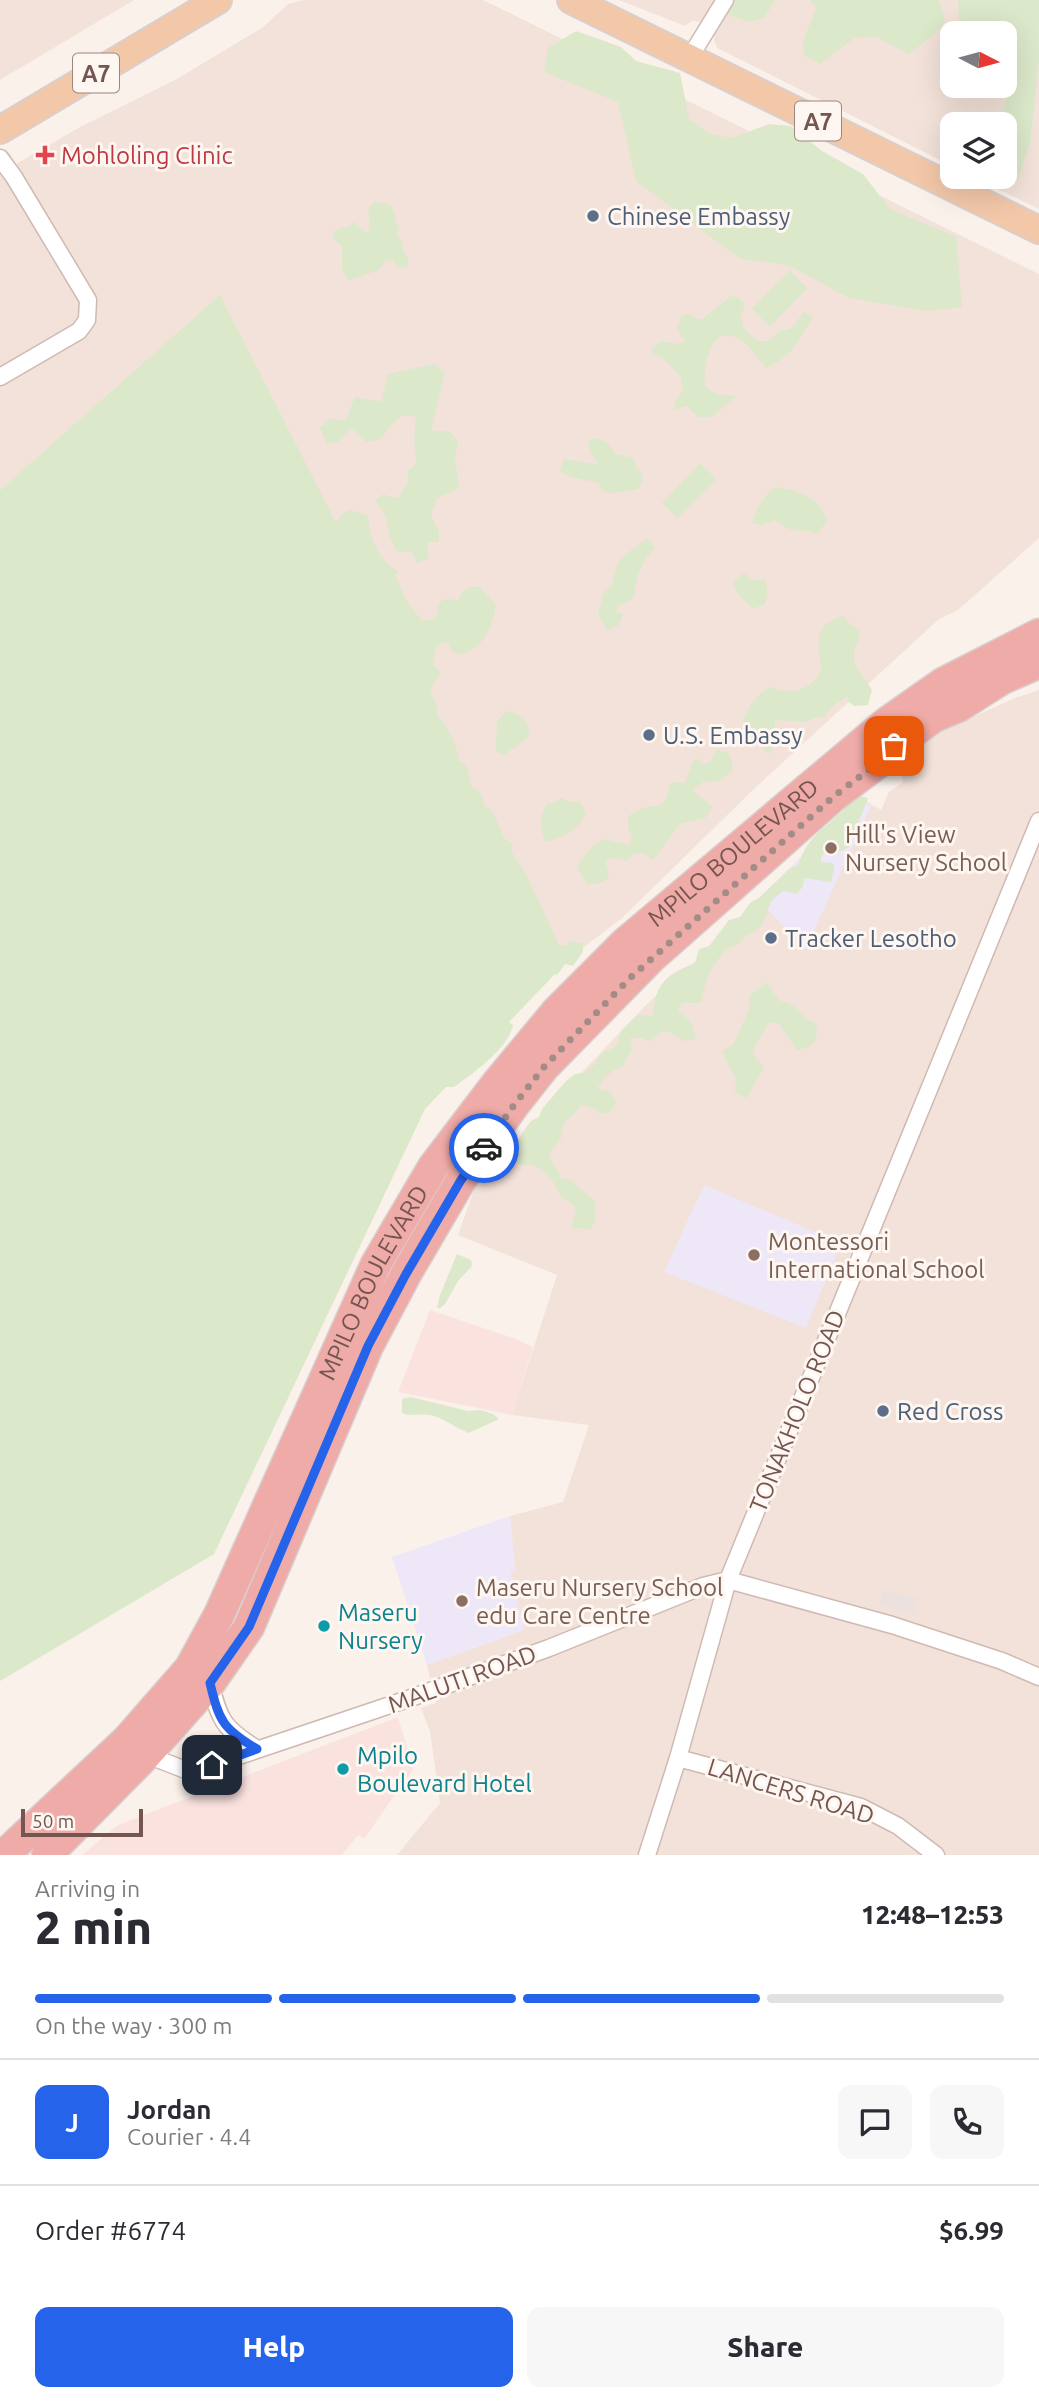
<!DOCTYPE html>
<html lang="en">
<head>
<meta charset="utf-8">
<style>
  :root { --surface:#fff; --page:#f7f7f7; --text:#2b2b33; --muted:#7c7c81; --line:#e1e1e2; --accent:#2563eb }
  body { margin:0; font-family:Ubuntu,sans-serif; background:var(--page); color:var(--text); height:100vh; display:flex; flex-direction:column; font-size:26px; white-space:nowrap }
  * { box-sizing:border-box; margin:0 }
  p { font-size:23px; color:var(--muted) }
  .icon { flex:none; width:38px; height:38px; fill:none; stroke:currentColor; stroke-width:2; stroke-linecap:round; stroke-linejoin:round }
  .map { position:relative; height:1855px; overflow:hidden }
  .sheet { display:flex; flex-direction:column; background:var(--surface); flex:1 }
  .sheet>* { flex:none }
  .needle { width:46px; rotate:96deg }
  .controls { position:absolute; left:940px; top:21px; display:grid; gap:14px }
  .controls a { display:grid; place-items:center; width:77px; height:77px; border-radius:14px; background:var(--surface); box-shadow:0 7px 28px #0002; font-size:35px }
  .scale { position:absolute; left:21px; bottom:18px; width:122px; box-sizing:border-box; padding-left:7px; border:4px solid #74554f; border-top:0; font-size:19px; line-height:24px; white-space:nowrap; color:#74554f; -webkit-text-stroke:5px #fef6f1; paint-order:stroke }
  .pin { position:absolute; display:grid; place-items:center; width:60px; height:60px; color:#fff; margin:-30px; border-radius:14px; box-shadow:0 4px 10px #0006 }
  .courier { position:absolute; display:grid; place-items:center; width:70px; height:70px; margin:-35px; border:5px solid #2563eb; border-radius:50%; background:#fff; color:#222; box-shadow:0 2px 9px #0007 }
  .headline em { font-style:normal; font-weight:800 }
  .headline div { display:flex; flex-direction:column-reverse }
  .headline { display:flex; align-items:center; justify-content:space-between; height:119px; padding:0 35px }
  h1 { font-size:46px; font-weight:800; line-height:52px }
  .bar { display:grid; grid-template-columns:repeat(4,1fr); gap:10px 7px; align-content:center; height:84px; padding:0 35px }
  .bar i { height:9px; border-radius:5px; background:var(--line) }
  .bar .selected { background:var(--accent) }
  .bar p { grid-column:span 4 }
  .line { display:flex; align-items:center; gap:18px; padding:0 35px; border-top:2px solid var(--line) }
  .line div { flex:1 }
  .round { display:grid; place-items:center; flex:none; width:74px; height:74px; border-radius:14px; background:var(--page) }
  .action { display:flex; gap:14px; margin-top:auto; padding:14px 35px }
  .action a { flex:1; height:80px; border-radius:14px; background:var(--accent); color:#fff; font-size:28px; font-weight:800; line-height:80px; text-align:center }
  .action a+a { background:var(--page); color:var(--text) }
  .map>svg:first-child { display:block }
  .residential { fill:#f2e2d9; fill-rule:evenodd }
  .commercial { fill:#fae2df }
  .industrial { fill:#ebe2e0 }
  .education { fill:#eee7f8 }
  .green { fill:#dce8ca }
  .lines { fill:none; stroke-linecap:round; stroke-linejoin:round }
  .street-casing { stroke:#cfbab3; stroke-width:19 }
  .primary-casing { stroke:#d8cfce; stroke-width:30 }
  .highway-casing { stroke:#d8cfce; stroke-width:33 }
  .street { stroke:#fff; stroke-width:16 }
  .primary { stroke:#f3c8a9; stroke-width:26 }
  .highway { stroke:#efaba7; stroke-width:30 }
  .done { stroke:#a38c86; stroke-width:7; stroke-dasharray:0 12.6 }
  .route { stroke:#2563eb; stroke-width:9 }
  .health-dot { fill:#e0444e; stroke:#fef6f1; stroke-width:2.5 }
  .service-dot { fill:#5c6f8a; stroke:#fef6f1; stroke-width:2.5 }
  .education-dot { fill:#8d6e63; stroke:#fef6f1; stroke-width:2.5 }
  .culture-dot { fill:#0f9aa8; stroke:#fef6f1; stroke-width:2.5 }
  .labels { text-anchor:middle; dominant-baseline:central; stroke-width:6; stroke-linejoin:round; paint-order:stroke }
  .shield { fill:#fef6f1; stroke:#9d8580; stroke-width:2 }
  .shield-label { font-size:23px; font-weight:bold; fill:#74554f }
  .health-label { font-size:24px; fill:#be3a42; stroke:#fef6f1; text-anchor:start }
  .service-label { font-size:24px; fill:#4e5e75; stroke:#fef6f1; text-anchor:start }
  .education-label { font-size:24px; fill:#785e54; stroke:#fef6f1; text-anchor:start }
  .street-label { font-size:24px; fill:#74554f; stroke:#fef6f1 }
  .culture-label { font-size:24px; fill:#0d838f; stroke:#fef6f1; text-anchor:start }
</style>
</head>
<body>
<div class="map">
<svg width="1039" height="1855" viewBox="0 0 1039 1855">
  <rect width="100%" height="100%" fill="#fbf1eb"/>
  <!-- residential -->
  <g class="residential">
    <path d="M0,0H134L0,80Z"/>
    <path d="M304,0H483L1039,274V538L958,610L939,619L756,787L621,919L581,949L561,968L220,296L0,490V154L7,149L16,164L80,127L175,80L262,28L288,4Z"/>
    <path d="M619,0H1039V209L974,177H1004V124H952V166L717,48L714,40L716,29L693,20L685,26ZM952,33H1004V86H952Z"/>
    <path d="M1039,690V1855H397L440,1803L430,1731L421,1708L436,1703L427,1665L524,1630L510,1572L515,1570L510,1516L563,1502L589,1425L512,1415L557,1275L458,1235L477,1182L650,1001L728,933L855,800H864L881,810L889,792L903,782L900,770L935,734L1015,698Z"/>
  </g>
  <!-- commercial -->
  <g class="commercial">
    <path d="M430,1310L513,1338L533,1347L512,1415L398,1392Z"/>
    <path d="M398,1717L413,1769L364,1839L358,1835L342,1855H82L118,1825Z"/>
  </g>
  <!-- industrial -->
  <path class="industrial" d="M883,1591L917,1598L914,1613L880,1605Z"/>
  <!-- education -->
  <g class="education">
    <path d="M855,800H864L871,806L806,948L759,901Z"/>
    <path d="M704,1185L841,1243L806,1328L664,1272Z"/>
    <path d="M510,1516L515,1571L510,1572L524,1630L427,1665L392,1557Z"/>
  </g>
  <!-- green -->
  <g class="green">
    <path d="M722,0H775L764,18L749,22L726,14Z"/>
    <path d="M810,0H939L945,22L936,33L909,54L876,37L854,38L820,64L805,56C798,38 813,24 816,7Z"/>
    <path d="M958,0H1039V62L1030,143L1018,180L1005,165L1004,124H1000L1009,84L1005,73L1004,33H959Z"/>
    <path d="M576,31L621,47L636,61L680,73L689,119L710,134L732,138L769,124L791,126L822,151L863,174L890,209L956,237L962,307L926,311L849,298L790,266L739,258L636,181L618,102L544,72L548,48Z"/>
    <path d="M375,202L389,204C398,213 393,220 399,227L397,234L403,244V251L408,258L407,267L398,268L394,261L386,260L379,270L349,280L342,270V246L334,240L333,232L343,227H349L354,222L368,234L370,219L368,212L370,205Z"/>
    <path d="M789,270L807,288L770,327L752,309Z"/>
    <path d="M220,295L336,523L342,514L349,510L368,515C370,540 377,558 398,571L395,577C401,583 401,590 405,598C410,607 416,614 423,621L433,619L438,614V603L446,599L458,600L463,591L471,587H480L496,605C494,616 491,627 485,637C476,650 453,665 448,642L441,643L436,648L433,665L441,673L430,690L437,707V716C448,724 458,748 459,761L466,765L472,787L481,793L485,806L492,811L505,839L513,843L511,851L526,874L559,945H566L570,941L583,943V952L573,966L565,964L557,975L555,974L509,1022L513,1025C509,1048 473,1073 454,1087H446L425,1109L214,1554L0,1681V490Z"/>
    <path d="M731,296L738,297L745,304L741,316L744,329L758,341H768L780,331L792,328L804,312L813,317C798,340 793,356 766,368C757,359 750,345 739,339C710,322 703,367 705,386L715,394L736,396L713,416L699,418L687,406L674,410L675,401L683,391L681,377L661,356H653L652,348L663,341L675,344L685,342L677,327L681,316L687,314L701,320Z"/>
    <path d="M434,364L445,373L431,430L450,432L458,442L455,459L459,488L436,499L431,516L439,532V542H427L429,558L417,563L411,551L398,552C389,541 389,534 387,520C386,514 379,506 375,500L384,494L389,497H399L408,482V471L417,463L414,443L416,417L403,415L390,426L381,439L366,442L352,428L338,442L327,444L320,428L330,419L346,420L355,397L381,402L388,374Z"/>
    <path d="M597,438L607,442L615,454L634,458L635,466L640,470L643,480L638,489L614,493L602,491L599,483L571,477L560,471L564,459L599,465L591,454L588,441Z"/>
    <path d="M700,463L716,479L677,518L662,503Z"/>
    <path d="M776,487C800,492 819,495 827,521L817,534C800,527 791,535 776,520L760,525L753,523C754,510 765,494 776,487Z"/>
    <path d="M646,539L655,547C648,555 639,568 637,579C633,594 639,599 619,605L616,612L623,614L618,626L607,630L598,615L603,594L612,585L615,571L621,558Z"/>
    <path d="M744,573L753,580H765L768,593L765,604L753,609L737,592L733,582Z"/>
    <path d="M843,616L851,625L860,630C860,639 856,644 854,653C852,668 865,677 872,690L868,705L854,706L849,702L848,696L835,704L824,717H818L805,722L775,720V743L769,754L763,749L755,734L742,724C748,708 754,696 770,687C789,696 812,691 821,670C819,644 811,625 843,616Z"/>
    <path d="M506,711C521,715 523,716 530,730L527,739L504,755L496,752L497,721Z"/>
    <path d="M716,750L727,752L731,759L733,770L720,781L703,782L692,790L713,807L705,818L680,824L653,860L644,853L633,854L626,861L614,858L605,861L609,878L598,884H587L577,867C584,855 592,844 605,839L629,845L632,836L628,829V817C632,814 637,809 643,808C661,804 667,809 669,786L673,782L685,783L694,759H698L702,764L710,763Z"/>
    <path d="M857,795L868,798C865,811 849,838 850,847L842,851L825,852L821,857V862L833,863L834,870L831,882L804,878L803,886L797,894L784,891C764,902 771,912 761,926C756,932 749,933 744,938C738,943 743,942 736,945C729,949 733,944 727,950C712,962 704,984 701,1003H682L678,1010L691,1022L696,1039L683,1041L672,1033L664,1031L650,1041L641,1038H630L632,1049L622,1067C610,1071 604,1077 597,1089L609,1091L617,1102L610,1112L599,1114L596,1109L581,1105C577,1113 571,1116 565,1122C561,1127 563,1132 561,1138C557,1146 551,1148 549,1157L562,1179H569L595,1201V1220L591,1229L571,1228L576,1209L570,1202L562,1198L552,1180L539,1168L530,1164L521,1165L510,1161V1151L517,1148L522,1133L531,1121L539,1117L542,1109L566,1081L575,1074L583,1073L594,1065L602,1053L617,1046L620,1032L637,1015L653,1016C655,983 666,975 695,963L699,949L709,946L729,920L740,917L751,902L759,898L789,869L798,865C809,835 820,833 841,812C847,806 851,800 857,795Z"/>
    <path d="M562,798L569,802H580L586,814C577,830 563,838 545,842L540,821L547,803H554Z"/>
    <path d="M766,982L779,1000L793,1005L807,1019L817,1024L816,1040L809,1047L797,1050L779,1024L768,1022C764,1034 756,1041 753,1054L764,1067L747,1098L735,1092L736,1079L722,1052L726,1048L733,1045L749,1010L750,995Z"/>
    <path d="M457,1254L471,1260L472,1266L458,1281L445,1304L440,1308H437L440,1295Z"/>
    <path d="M411,1397L468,1411L481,1410L493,1414L499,1419L469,1433C456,1428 445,1419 431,1415C420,1413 412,1417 402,1413V1399Z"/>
  </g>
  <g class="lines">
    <!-- street casing -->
    <g class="street-casing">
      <g id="street">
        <path d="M690,57L725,0"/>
        <path d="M0,158L14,177L88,300L87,320L79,331L0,377"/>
        <path d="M210,1683C220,1721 223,1728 257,1749"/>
        <path d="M142,1753L183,1769L212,1765L408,1699L549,1648L703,1586L728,1580L892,1625L1002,1661L1039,1677"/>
        <path d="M678,1758L861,1807L898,1826L936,1855"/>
        <path d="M647,1855L678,1758L728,1580L1039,821"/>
      </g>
    </g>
    <!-- primary casing -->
    <g class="primary-casing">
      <g id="primary">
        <path d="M571,0L1039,230"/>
        <path d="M0,130L218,0"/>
      </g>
    </g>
    <!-- highway casing -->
    <g class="highway-casing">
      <g id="highway">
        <path id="s1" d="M4,1855L127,1740L190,1668L219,1615L376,1264L433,1167L497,1083L556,1012L626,942L886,723L943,683L1039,634"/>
        <path d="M47,1855L145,1756L210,1683L249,1627L368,1346L406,1274L461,1180L514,1105L544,1067L651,958L834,796L878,763L894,746L934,717L958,707L1002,679L1039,663"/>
      </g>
    </g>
    <!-- street -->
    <use href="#street" class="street"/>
    <!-- primary -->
    <use href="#primary" class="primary"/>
    <!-- highway -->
    <use href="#highway" class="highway"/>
  </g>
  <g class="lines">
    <!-- done -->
    <path class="done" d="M484,1148L514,1105L544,1067L630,978L834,796L878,763L894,746"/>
    <!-- route -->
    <path class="route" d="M212,1765L257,1749C223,1729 219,1721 210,1683L249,1627L368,1346L406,1274L461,1180L484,1148"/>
  </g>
  <!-- markers -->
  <path class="health-dot" d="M41.5 144.5h7v7h7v7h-7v7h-7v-7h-7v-7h7z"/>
  <g class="service-dot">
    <circle cx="593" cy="216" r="7"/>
    <circle cx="649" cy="735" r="7"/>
    <circle cx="771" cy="938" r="7"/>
    <circle cx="883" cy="1411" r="7"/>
  </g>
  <g class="education-dot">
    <circle cx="831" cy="848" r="7"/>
    <circle cx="754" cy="1255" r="7"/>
    <circle cx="462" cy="1601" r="7"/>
  </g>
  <g class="culture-dot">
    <circle cx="324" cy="1626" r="7"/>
    <circle cx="343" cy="1769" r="7"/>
  </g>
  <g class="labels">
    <!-- shield labels -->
    <g class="shield">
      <rect x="73" y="53.5" width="46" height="39" rx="5"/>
      <rect x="795" y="101.5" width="46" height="39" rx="5"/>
    </g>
    <g class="shield-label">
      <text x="96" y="73">A7</text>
      <text x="818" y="121">A7</text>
    </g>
    <!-- health labels -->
    <g class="health-label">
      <text x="61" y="155">Mohloling Clinic</text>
    </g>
    <!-- service labels -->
    <g class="service-label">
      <text x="607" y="216">Chinese Embassy</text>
      <text x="663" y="735">U.S. Embassy</text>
      <text x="785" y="938">Tracker Lesotho</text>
      <text x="897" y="1411">Red Cross</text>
    </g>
    <!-- education labels -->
    <g class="education-label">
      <text x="845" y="834">Hill's View<tspan x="845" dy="28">Nursery School</tspan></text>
      <text x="768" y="1241">Montessori<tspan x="768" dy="28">International School</tspan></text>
      <text x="476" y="1587">Maseru Nursery School<tspan x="476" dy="28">edu Care Centre</tspan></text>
    </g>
    <!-- street labels -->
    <g class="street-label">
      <text stroke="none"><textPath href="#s1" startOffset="1258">MPILO BOULEVARD</textPath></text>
      <text stroke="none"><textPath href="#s1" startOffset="691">MPILO BOULEVARD</textPath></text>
      <text transform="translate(797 1411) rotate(-68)">TONAKHOLO ROAD</text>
      <text transform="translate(462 1679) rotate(-20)">MALUTI ROAD</text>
      <text transform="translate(791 1791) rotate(17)">LANCERS ROAD</text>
    </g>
    <!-- culture labels -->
    <g class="culture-label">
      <text x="338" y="1612">Maseru<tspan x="338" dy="28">Nursery</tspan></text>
      <text x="357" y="1755">Mpilo<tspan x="357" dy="28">Boulevard Hotel</tspan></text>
    </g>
  </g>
</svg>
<div class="controls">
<a><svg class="needle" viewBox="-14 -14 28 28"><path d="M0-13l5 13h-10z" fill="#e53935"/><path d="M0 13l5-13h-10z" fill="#7c7c81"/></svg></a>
<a><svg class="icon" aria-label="layers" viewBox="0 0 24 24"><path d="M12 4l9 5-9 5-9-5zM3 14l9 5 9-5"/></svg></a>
</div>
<div class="scale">50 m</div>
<div class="pin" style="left:894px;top:746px;background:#ea580c"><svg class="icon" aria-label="bag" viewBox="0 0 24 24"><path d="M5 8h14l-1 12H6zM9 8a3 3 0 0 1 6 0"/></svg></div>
<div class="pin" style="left:212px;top:1765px;background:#1f2937"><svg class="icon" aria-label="home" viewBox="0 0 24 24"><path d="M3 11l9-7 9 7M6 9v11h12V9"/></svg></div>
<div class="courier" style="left:484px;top:1148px"><svg class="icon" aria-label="car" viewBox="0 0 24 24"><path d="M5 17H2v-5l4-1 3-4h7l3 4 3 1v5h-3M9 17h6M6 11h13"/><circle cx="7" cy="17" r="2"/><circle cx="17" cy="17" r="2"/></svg></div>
</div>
<section class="sheet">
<div class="headline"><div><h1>2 min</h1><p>Arriving in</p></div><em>12:48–12:53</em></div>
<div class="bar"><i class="selected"></i><i class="selected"></i><i class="selected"></i><i></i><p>On the way · 300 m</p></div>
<div class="line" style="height:126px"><b class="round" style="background:var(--accent);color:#fff">J</b><div><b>Jordan</b><p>Courier · 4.4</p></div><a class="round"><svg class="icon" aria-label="chat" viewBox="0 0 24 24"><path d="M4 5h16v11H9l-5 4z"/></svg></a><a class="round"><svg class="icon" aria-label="phone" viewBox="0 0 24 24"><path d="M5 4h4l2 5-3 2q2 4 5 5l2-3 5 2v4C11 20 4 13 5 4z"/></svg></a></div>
<div class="line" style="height:91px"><div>Order #6774</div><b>$6.99</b></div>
<div class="action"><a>Help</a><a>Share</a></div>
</section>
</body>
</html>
